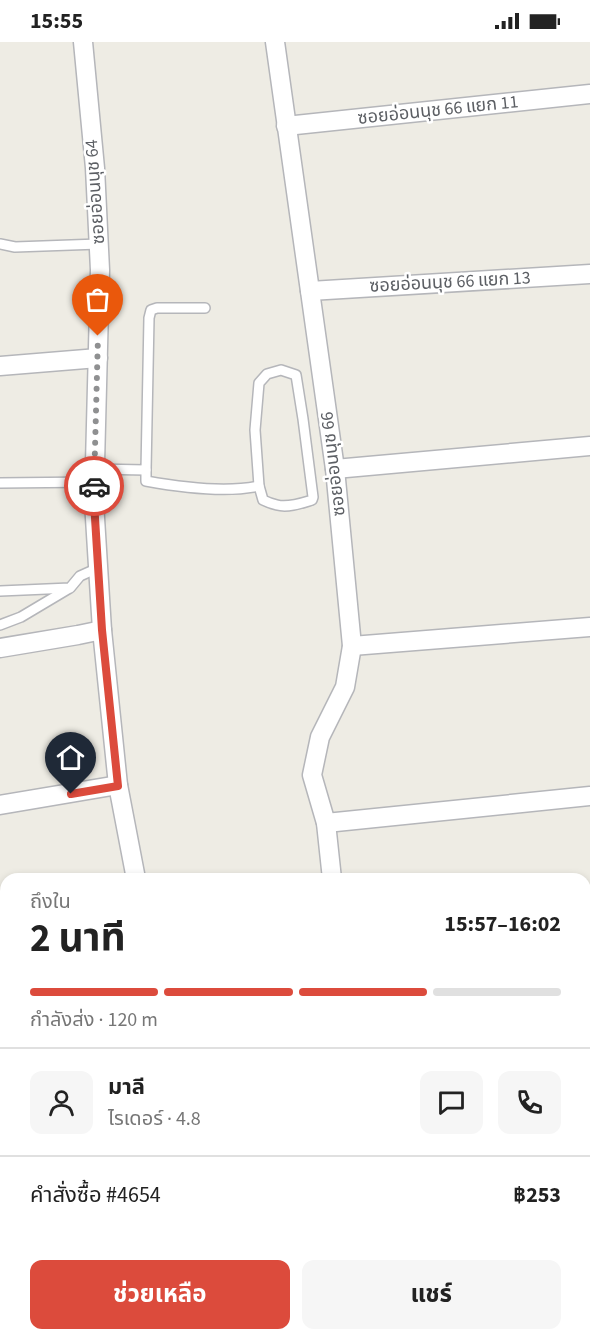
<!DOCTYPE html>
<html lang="th">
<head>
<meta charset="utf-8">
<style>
  :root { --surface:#fff; --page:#f6f6f6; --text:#222; --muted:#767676; --line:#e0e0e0; --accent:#dc4b3c }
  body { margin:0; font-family:"Source Sans 3","Noto Sans Thai",sans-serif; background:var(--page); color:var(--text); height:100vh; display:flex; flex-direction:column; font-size:22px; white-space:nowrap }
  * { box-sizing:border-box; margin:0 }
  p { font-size:20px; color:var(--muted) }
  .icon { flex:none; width:33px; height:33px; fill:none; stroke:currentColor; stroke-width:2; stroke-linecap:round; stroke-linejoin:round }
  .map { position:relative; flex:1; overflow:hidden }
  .panel { position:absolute; left:0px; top:831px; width:591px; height:468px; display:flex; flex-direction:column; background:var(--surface); border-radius:18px 18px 0 0; box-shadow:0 3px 9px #0003 }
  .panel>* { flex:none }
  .pin { position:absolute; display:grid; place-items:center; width:51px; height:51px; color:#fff; margin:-62px -26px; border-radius:50% 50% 50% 0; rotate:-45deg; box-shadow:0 0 6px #0007 }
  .pin .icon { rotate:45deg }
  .courier { position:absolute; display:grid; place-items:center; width:60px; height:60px; margin:-30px; border:4px solid #dc4b3c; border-radius:50%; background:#fff; color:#222; box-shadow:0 2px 8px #0007 }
  .overview em { font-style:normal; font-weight:700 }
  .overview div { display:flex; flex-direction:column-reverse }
  .overview { display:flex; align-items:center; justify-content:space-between; height:102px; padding:0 30px }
  h1 { font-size:39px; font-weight:700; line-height:45px }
  .bar { display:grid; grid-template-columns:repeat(4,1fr); gap:9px 6px; align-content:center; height:72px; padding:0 30px }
  .bar i { height:8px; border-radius:4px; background:var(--line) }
  .bar .on { background:var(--accent) }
  .bar p { grid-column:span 4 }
  .line { display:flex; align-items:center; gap:15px; padding:0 30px; border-top:2px solid var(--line) }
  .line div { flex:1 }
  .round { display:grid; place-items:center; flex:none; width:63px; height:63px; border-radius:12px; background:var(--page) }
  .button { display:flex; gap:12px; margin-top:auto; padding:12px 30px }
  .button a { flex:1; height:69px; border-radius:12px; background:var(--accent); color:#fff; font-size:24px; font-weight:700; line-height:69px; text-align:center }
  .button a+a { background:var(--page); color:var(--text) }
  .status { display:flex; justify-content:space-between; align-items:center; height:42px; padding:0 30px; background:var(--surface); direction:ltr }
  .status svg { height:16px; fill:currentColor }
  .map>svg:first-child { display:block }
  .building { fill:#c9c6c2 }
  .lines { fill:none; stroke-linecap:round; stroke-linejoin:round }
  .lane-casing { stroke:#b5b6ba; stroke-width:12 }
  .street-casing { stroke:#b5b6ba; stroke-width:21 }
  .lane { stroke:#fff; stroke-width:9 }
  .street { stroke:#fff; stroke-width:18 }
  .done { stroke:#8f9091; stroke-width:6; stroke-dasharray:0 10.8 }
  .route { stroke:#dc4b3c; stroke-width:8 }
  .labels { text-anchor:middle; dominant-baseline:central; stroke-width:5; stroke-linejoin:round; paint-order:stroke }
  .street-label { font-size:18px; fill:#5c5f64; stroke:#fff }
</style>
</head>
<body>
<div class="status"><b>15:55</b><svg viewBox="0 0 49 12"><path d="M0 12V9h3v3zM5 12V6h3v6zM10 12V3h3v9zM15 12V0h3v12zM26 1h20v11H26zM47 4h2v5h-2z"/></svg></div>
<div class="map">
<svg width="590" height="1299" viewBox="0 0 590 1299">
  <rect width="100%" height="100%" fill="#eeece4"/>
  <!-- building -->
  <g class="building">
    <path d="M0,1030H4L6,1044V1135L0,1136Z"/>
    <path d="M6,1145V1184L0,1185V1146Z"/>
    <path d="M6,1203V1226L0,1227V1204Z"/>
  </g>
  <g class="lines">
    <!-- lane casing -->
    <g class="lane-casing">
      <g id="lane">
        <path d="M0,202L15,205L99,202"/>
        <path d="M281,328L296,333L303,377L313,455L312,458C302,461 288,466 277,463C273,462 267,460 263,458L259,444L255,388L259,341L267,332Z"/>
        <path d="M95,427L146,428L149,276L151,268L157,266H205"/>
        <path d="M146,428V439C179,445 226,451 259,444"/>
        <path d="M0,441L94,440"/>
        <path d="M0,549L70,546L80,534L98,526"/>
        <path d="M0,583L21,575L68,547"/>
      </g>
    </g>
    <!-- street casing -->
    <g class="street-casing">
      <g id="street">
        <path d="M83,0L95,126L100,228L94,460L102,588L118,743L136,837"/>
        <path d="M275,0L335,427L352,604L345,645L320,695L312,733L326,781L332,837"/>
        <path d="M286,84L590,52"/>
        <path d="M310,249L590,232"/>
        <path d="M0,324L98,316"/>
        <path d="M335,427L590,404"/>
        <path d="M352,604L590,585"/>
        <path d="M0,606L78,593L102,588"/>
        <path d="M0,763L118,743"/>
        <path d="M326,781L590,754"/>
        <path d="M0,908L6,907"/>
        <path d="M585,925L590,924"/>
        <path d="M0,1011L6,1010"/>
        <path d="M585,1102L590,1101"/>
        <path d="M0,1243L6,1242"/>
        <path d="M585,1278H590"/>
        <path d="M221,1293L222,1299"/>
        <path d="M571,1293L572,1299"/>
        <path d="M400,1297L436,1293"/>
      </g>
    </g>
    <!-- lane -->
    <use href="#lane" class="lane"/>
    <!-- street -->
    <use href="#street" class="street"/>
  </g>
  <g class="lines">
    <!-- done -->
    <path class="done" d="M94,444L98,294"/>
    <!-- route -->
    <path class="route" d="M71,752L118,744L102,588L94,460V444"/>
  </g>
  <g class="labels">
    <!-- street labels -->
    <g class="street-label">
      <text transform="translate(438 68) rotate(-6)">ซอยอ่อนนุช 66 แยก 11</text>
      <text transform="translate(95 150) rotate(-94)">ซอยอ่อนนุช 64</text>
      <text transform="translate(450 240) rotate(-3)">ซอยอ่อนนุช 66 แยก 13</text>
      <text transform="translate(333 422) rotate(-97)">ซอยอ่อนนุช 66</text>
    </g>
  </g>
</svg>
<div class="pin" style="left:98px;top:294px;background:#ea580c"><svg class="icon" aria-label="bag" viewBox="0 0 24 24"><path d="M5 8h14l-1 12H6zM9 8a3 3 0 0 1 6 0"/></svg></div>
<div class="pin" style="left:71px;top:752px;background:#1f2937"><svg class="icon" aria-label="home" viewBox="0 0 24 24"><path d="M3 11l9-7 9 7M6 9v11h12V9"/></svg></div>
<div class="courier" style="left:94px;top:444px"><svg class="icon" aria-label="car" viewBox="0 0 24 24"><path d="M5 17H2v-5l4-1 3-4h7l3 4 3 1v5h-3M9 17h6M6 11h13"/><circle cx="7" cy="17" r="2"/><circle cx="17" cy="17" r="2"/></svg></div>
<section class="panel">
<div class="overview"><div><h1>2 นาที</h1><p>ถึงใน</p></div><em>15:57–16:02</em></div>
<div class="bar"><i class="on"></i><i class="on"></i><i class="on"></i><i></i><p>กำลังส่ง · 120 m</p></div>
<div class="line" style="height:108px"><a class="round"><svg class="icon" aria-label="person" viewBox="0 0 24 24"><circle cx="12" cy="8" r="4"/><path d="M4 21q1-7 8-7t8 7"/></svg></a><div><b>มาลี</b><p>ไรเดอร์ · 4.8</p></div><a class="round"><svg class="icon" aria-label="chat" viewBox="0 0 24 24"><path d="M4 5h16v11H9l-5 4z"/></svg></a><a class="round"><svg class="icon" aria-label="phone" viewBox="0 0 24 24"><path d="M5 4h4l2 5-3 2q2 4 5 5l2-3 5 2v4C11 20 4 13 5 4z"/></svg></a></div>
<div class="line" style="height:78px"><div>คำสั่งซื้อ #4654</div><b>฿253</b></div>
<div class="button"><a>ช่วยเหลือ</a><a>แชร์</a></div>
</section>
</div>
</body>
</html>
